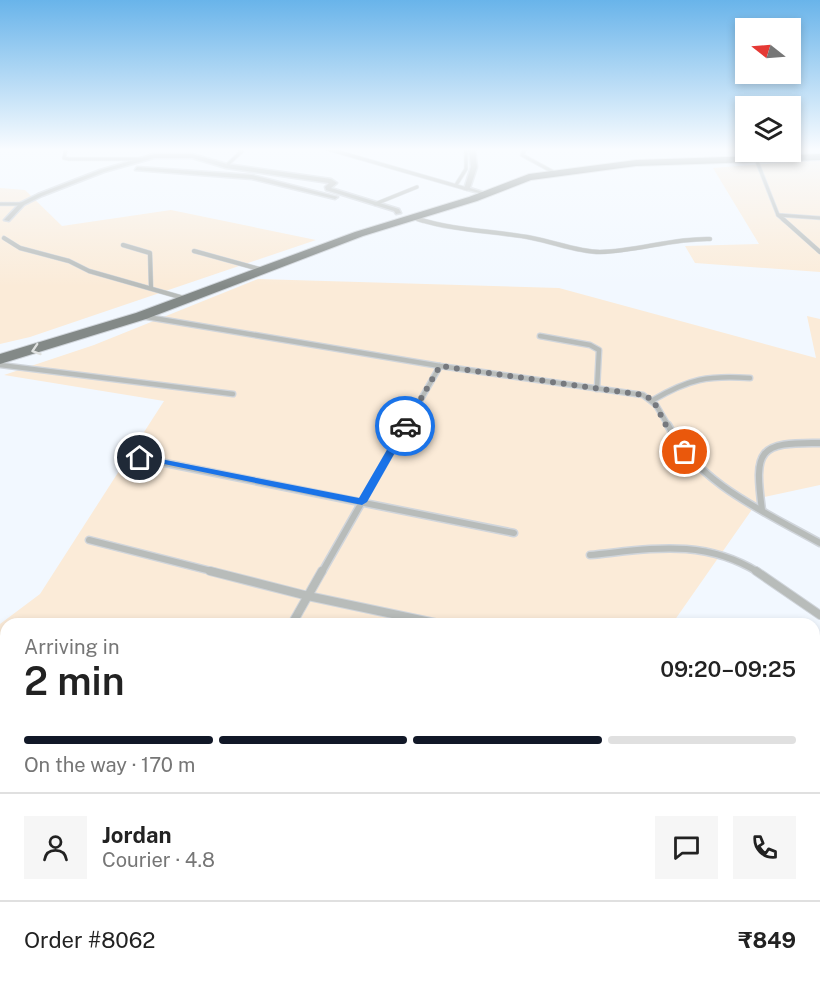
<!DOCTYPE html>
<html lang="en">
<head>
<meta charset="utf-8">
<style>
  :root { --surface:#fff; --page:#f6f6f6; --text:#222; --muted:#767676; --line:#e0e0e0; --accent:#111827 }
  body { margin:0; font-family:"Public Sans",sans-serif; background:var(--page); color:var(--text); height:100vh; display:flex; flex-direction:column; font-size:22px; white-space:nowrap }
  * { box-sizing:border-box; margin:0 }
  p { font-size:20px; color:var(--muted) }
  .icon { flex:none; width:33px; height:33px; fill:none; stroke:currentColor; stroke-width:2; stroke-linecap:round; stroke-linejoin:round }
  .map { position:relative; flex:1; overflow:hidden }
  .panel { position:absolute; left:0px; top:618px; width:820px; height:374px; display:flex; flex-direction:column; background:var(--surface); border-radius:18px 18px 0 0; box-shadow:0 3px 9px #0003 }
  .panel>* { flex:none }
  .needle { width:39px; rotate:287deg }
  .tools { position:absolute; left:735px; top:18px; display:grid; gap:12px }
  .tools a { display:grid; place-items:center; width:66px; height:66px; border-radius:0px; background:var(--surface); box-shadow:0 3px 9px #0003; font-size:30px }
  .pin { position:absolute; display:grid; place-items:center; width:51px; height:51px; color:#fff; margin:-26px; border:3px solid #fff; border-radius:50%; box-shadow:0 2px 6px #0007 }
  .courier { position:absolute; display:grid; place-items:center; width:60px; height:60px; margin:-30px; border:4px solid #1a73e8; border-radius:50%; background:#fff; color:#222; box-shadow:0 2px 8px #0007 }
  .overview em { font-style:normal; font-weight:600 }
  .overview div { display:flex; flex-direction:column-reverse }
  .overview { display:flex; align-items:center; justify-content:space-between; height:102px; padding:0 24px }
  h1 { font-size:39px; font-weight:600; line-height:45px }
  .bar { display:grid; grid-template-columns:repeat(4,1fr); gap:9px 6px; align-content:center; height:72px; padding:0 24px }
  .bar i { height:8px; border-radius:4px; background:var(--line) }
  .bar .current { background:var(--accent) }
  .bar p { grid-column:span 4 }
  .line { display:flex; align-items:center; gap:15px; padding:0 24px; border-top:2px solid var(--line) }
  .line div { flex:1 }
  .round { display:grid; place-items:center; flex:none; width:63px; height:63px; border-radius:0px; background:var(--page) }
  .map>svg:first-child { display:block }
  .industrial { fill:#fbebd8 }
  .lines { fill:none; stroke-linecap:round; stroke-linejoin:round }
  .river { fill:#4ab4ed; fill-rule:evenodd }
  .lane-far5-casing { stroke:#d0d5db; stroke-width:4.5 }
  .lane-far4-casing { stroke:#d0d5db; stroke-width:5 }
  .lane-far3-casing { stroke:#d0d5db; stroke-width:7 }
  .lane-far2-casing { stroke:#d0d5db; stroke-width:9 }
  .lane-far1-casing { stroke:#d0d5db; stroke-width:10 }
  .lane-casing { stroke:#d0d5db; stroke-width:13 }
  .street-casing { stroke:#d0d5db; stroke-width:3 }
  .primary-casing { stroke:#d0d5db; stroke-width:2 }
  .lane-far5 { stroke:#b8bcba; stroke-width:3 }
  .lane-far4 { stroke:#b8bcba; stroke-width:4 }
  .lane-far3 { stroke:#b8bcba; stroke-width:4.5 }
  .lane-far2 { stroke:#b8bcba; stroke-width:6 }
  .lane-far1 { stroke:#b8bcba; stroke-width:8 }
  .lane { stroke:#b8bcba; stroke-width:10 }
  .street { fill:#b8bcba; fill-rule:evenodd }
  .primary { fill:#838987; fill-rule:evenodd }
  .oneway { stroke:#e0e2e1 }
  .route { fill:#1a73e8 }
  .done { stroke:#76797e; stroke-width:6; stroke-dasharray:0 10.8 }
</style>
</head>
<body>
<div class="map">
<svg width="820" height="991" viewBox="0 0 820 991">
  <rect width="100%" height="100%" fill="#f2f8ff"/>
  <!-- industrial -->
  <g class="industrial">
    <path d="M804,161H820V272L695,263L685,246L759,244L713,168Z"/>
    <path d="M0,188L25,190L62,226L171,210L316,240L30,337L0,344Z"/>
    <path d="M258,279L559,288L816,358L807,316L820,319V485L760,498L672,624H6V986H410L405,991H0V624L40,594L164,401L4,375L94,345Z"/>
  </g>
  <g class="lines">
    <!-- river -->
    <g class="river">
      <path d="M820,923V974L814,976V925Z"/>
      <path d="M759,986H810L808,991H757Z"/>
    </g>
    <!-- lane-far5 casing -->
    <g class="lane-far5-casing">
      <g id="lane-far5">
        <path d="M66,149L64,158L69,159H141"/>
        <path d="M328,149L467,189"/>
        <path d="M525,149L522,155L555,173"/>
        <path d="M756,159L778,215L785,221"/>
        <path d="M226,166L242,151L239,149"/>
        <path d="M456,185L466,169V149"/>
        <path d="M0,204H22"/>
        <path d="M375,204L417,187"/>
        <path d="M778,215L820,218"/>
        <path d="M411,217L423,221"/>
      </g>
    </g>
    <!-- lane-far4 casing -->
    <g class="lane-far4-casing">
      <g id="lane-far4">
        <path d="M418,219C455,231 495,231 532,238C554,242 578,252 600,252C638,251 673,238 710,239"/>
        <path d="M783,219L820,252"/>
        <path d="M4,238L20,248L69,261L89,271L187,299"/>
        <path d="M123,245L150,253L151,287"/>
        <path d="M194,251L263,270"/>
      </g>
    </g>
    <!-- lane-far3 casing -->
    <g class="lane-far3-casing">
      <g id="lane-far3">
        <path d="M141,316L440,366L643,395L656,405L669,427"/>
        <path d="M540,336L590,345L599,350L597,389"/>
        <path d="M0,365L233,394"/>
        <path d="M653,400C689,379 708,375 750,378"/>
        <path d="M405,427L440,366"/>
      </g>
    </g>
    <!-- lane-far2 casing -->
    <g class="lane-far2-casing">
      <g id="lane-far2">
        <path d="M668,425C698,484 765,512 820,543"/>
        <path d="M140,458L514,533"/>
        <path d="M762,510C754,450 758,442 820,443"/>
        <path d="M89,540L215,572"/>
        <path d="M590,555C652,549 702,538 758,572"/>
        <path d="M322,572L406,425"/>
      </g>
    </g>
    <!-- lane-far1 casing -->
    <g class="lane-far1-casing">
      <g id="lane-far1">
        <path d="M210,571L308,596L440,624"/>
        <path d="M756,571L820,615"/>
        <path d="M292,624L322,571"/>
        <path d="M0,647L6,648"/>
      </g>
    </g>
    <!-- lane casing -->
    <g class="lane-casing">
      <g id="lane">
        <path d="M0,819L6,821"/>
        <path d="M82,991L85,986"/>
      </g>
    </g>
    <!-- street casing -->
    <g class="street-casing">
      <g id="street">
        <path d="M469,149H475L477,167L470,188L486,193V195L464,189L471,167Z"/>
        <path d="M745,151L750,152L759,159L754,160L745,153Z"/>
        <path d="M154,154H192L227,164L331,179L337,183L331,188L399,209L401,213L396,214L394,211L326,190L325,187L329,183L226,168L192,158H154L104,172L42,196L24,205L9,221L4,220L20,203L38,194L100,170Z"/>
        <path d="M137,167L252,175L338,197L335,199L252,179L135,170Z"/>
        <path d="M820,854V879L814,881V857Z"/>
        <path d="M619,986H645L643,991H617Z"/>
      </g>
    </g>
    <!-- primary casing -->
    <g class="primary-casing">
      <path id="primary" d="M820,154V160L636,166L531,180L477,201L363,236L146,319L0,364V354L136,313L355,232L469,197L529,174L636,160Z"/>
    </g>
    <!-- lane-far5 -->
    <use href="#lane-far5" class="lane-far5"/>
    <!-- lane-far4 -->
    <use href="#lane-far4" class="lane-far4"/>
    <!-- lane-far3 -->
    <use href="#lane-far3" class="lane-far3"/>
    <!-- lane-far2 -->
    <use href="#lane-far2" class="lane-far2"/>
    <!-- lane-far1 -->
    <use href="#lane-far1" class="lane-far1"/>
    <!-- lane -->
    <use href="#lane" class="lane"/>
    <!-- street -->
    <use href="#street" class="street"/>
    <!-- primary -->
    <use href="#primary" class="primary"/>
  </g>
  <!-- one-way arrows -->
  <defs><path id="oneway-chevron" d="M-2-3.5L2.5 0L-2 3.5" fill="none" stroke-width="1.6" stroke-linecap="round" stroke-linejoin="round" transform="scale(1.5)"/></defs>
  <use class="oneway" href="#oneway-chevron" transform="translate(36 350) rotate(162)"/>
  <!-- sky -->
  <linearGradient id="sky" x2="0" y2="1"><stop stop-color="#69b4ea"/><stop offset="0.52" stop-color="#f9fcff"/><stop offset="1" stop-color="#f9fcff" stop-opacity="0"/></linearGradient>
  <rect width="820" height="287" fill="url(#sky)"/>
  <!-- route -->
  <path class="route" d="M402,424L410,426L367,502L362,505L135,458L140,455L359,498Z"/>
  <g class="lines">
    <!-- done -->
    <path class="done" d="M405,426L440,366L643,395L653,400L673,439L685,452"/>
  </g>
</svg>
<div class="tools">
<a><svg class="needle" viewBox="-14 -14 28 28"><path d="M0-13l5 13h-10z" fill="#e53935"/><path d="M0 13l5-13h-10z" fill="#767676"/></svg></a>
<a><svg class="icon" aria-label="layers" viewBox="0 0 24 24"><path d="M12 4l9 5-9 5-9-5zM3 14l9 5 9-5"/></svg></a>
</div>
<div class="pin" style="left:685px;top:452px;background:#ea580c"><svg class="icon" aria-label="bag" viewBox="0 0 24 24"><path d="M5 8h14l-1 12H6zM9 8a3 3 0 0 1 6 0"/></svg></div>
<div class="pin" style="left:140px;top:458px;background:#1f2937"><svg class="icon" aria-label="home" viewBox="0 0 24 24"><path d="M3 11l9-7 9 7M6 9v11h12V9"/></svg></div>
<div class="courier" style="left:405px;top:426px"><svg class="icon" aria-label="car" viewBox="0 0 24 24"><path d="M5 17H2v-5l4-1 3-4h7l3 4 3 1v5h-3M9 17h6M6 11h13"/><circle cx="7" cy="17" r="2"/><circle cx="17" cy="17" r="2"/></svg></div>
<section class="panel">
<div class="overview"><div><h1>2 min</h1><p>Arriving in</p></div><em>09:20–09:25</em></div>
<div class="bar"><i class="current"></i><i class="current"></i><i class="current"></i><i></i><p>On the way · 170 m</p></div>
<div class="line" style="height:108px"><a class="round"><svg class="icon" aria-label="person" viewBox="0 0 24 24"><circle cx="12" cy="8" r="4"/><path d="M4 21q1-7 8-7t8 7"/></svg></a><div><b>Jordan</b><p>Courier · 4.8</p></div><a class="round"><svg class="icon" aria-label="chat" viewBox="0 0 24 24"><path d="M4 5h16v11H9l-5 4z"/></svg></a><a class="round"><svg class="icon" aria-label="phone" viewBox="0 0 24 24"><path d="M5 4h4l2 5-3 2q2 4 5 5l2-3 5 2v4C11 20 4 13 5 4z"/></svg></a></div>
<div class="line" style="height:78px"><div>Order #8062</div><b>₹849</b></div>
</section>
</div>
</body>
</html>
